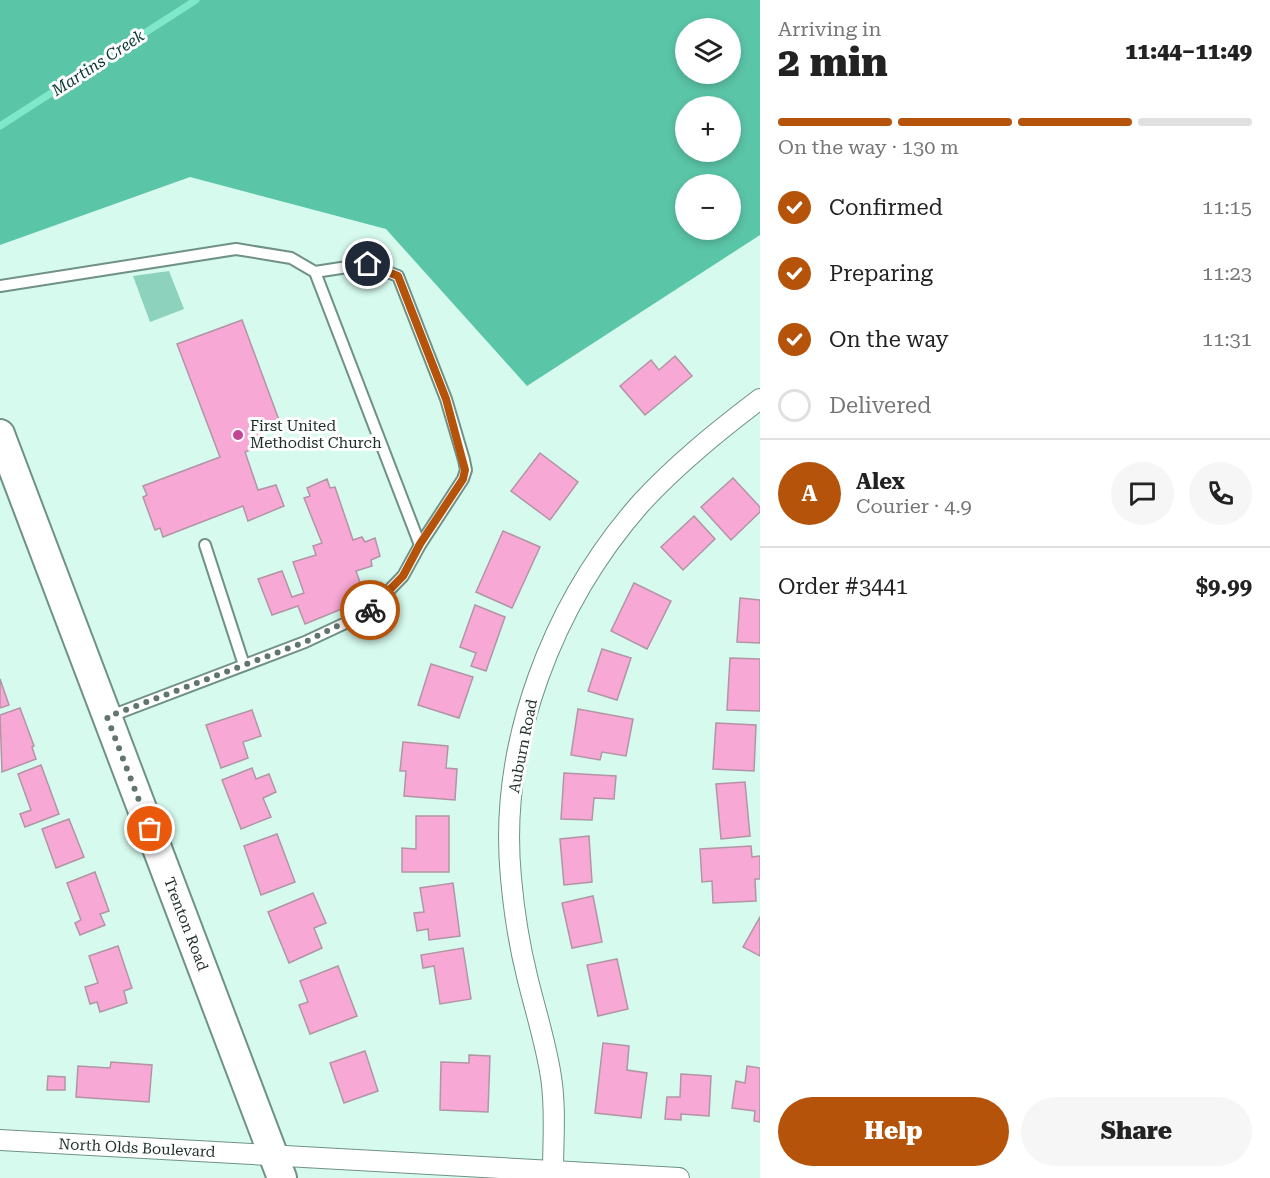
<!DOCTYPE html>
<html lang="en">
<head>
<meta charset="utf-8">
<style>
  :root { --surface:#fff; --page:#f6f6f6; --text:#222; --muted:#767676; --line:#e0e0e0; --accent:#b45309 }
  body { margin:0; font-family:"Roboto Serif",serif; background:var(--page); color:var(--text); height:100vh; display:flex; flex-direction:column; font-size:22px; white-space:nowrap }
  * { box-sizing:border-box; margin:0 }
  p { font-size:20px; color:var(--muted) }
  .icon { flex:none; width:33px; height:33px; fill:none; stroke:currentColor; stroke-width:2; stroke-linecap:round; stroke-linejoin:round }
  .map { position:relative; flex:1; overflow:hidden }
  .sheet { display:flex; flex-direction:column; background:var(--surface); width:510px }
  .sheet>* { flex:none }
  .buttons { position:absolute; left:675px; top:18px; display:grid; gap:12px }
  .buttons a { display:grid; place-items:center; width:66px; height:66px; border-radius:50%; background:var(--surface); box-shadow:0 3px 9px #0003; font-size:30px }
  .pin { position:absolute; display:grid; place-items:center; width:51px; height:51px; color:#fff; margin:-26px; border:3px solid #fff; border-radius:50%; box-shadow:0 2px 6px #0007 }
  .courier { position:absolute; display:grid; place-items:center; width:60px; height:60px; margin:-30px; border:4px solid #b45309; border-radius:50%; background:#fff; color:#222; box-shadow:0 2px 8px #0007 }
  .headline em { font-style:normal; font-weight:800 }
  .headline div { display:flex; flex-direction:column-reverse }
  .headline { display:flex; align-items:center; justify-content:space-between; height:102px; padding:0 18px }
  h1 { font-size:39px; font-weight:800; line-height:45px }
  .bar { display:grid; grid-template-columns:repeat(4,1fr); gap:9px 6px; align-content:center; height:72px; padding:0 18px }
  .bar i { height:8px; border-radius:4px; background:var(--line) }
  .bar .selected { background:var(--accent) }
  .bar p { grid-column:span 4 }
  .line { display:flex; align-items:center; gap:15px; padding:0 18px; border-top:2px solid var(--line) }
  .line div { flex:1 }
  .round { display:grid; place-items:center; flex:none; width:63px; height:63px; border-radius:32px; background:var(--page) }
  ol { padding:0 18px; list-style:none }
  li { display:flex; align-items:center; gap:18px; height:66px }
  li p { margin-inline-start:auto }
  li .icon { padding:6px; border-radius:50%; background:var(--accent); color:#fff; stroke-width:4 }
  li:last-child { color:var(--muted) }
  li i { width:33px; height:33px; border:3px solid var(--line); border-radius:50% }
  .cta { display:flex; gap:12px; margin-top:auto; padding:12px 18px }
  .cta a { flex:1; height:69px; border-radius:36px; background:var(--accent); color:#fff; font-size:24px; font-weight:800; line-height:69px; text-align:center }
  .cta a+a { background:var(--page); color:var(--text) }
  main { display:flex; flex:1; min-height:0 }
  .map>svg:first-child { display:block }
  .green { fill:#8cd2bc }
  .forest { fill:#5bc5a8; fill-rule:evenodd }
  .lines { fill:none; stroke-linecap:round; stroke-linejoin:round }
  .stream { stroke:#7fe8ca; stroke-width:7 }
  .building { fill:#f7a8d4; stroke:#b295a4; stroke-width:1.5 }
  .service-casing { stroke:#709186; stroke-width:14 }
  .minor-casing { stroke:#709186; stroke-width:22 }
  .secondary-casing { stroke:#709186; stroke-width:32 }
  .service { stroke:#fff; stroke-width:10 }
  .minor { stroke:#fff; stroke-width:20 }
  .secondary { stroke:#fff; stroke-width:28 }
  .done { stroke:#5f756d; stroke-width:6; stroke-dasharray:0 10.8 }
  .route { stroke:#b45309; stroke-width:8 }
  .poi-dot { fill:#c34694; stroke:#fefefe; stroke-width:2 }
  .labels { text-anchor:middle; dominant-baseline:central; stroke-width:6; stroke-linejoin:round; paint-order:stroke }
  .poi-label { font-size:15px; fill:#1f2d28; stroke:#fefefe; text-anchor:start }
  .street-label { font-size:15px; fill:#1f2d28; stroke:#fefefe }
  .water-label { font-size:16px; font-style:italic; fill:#05382c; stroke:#fefefe }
</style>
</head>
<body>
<main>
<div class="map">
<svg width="760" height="1178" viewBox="0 0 760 1178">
  <rect width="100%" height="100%" fill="#d6faee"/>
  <!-- green -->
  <path class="green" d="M169,271L184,309L150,322L133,276Z"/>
  <!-- forest -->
  <path class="forest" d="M0,0H760V235L527,386L386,229L190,177L0,245ZM686,28H730V74H686ZM686,106H730V152H686ZM686,184H730V230H686Z"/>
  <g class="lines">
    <!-- stream -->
    <path class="stream" d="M0,126L196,0"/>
  </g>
  <!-- building -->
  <g class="building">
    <path d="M242,320L279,420L260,427L266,444L245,452L258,490L276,485L284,506L248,521L243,506L163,537L160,528L155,530L143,497L147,495L143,486L220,457L177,344Z"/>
    <path d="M675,356L692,376L645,415L620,386L651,360L659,370Z"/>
    <path d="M540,453L578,482L550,520L511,491Z"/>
    <path d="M733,478L760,507V512L731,540L701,507Z"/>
    <path d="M327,479L330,488L335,487L353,540L362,537L365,542L375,538L380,556L371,560L372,566L356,571L366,599L305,624L298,606L272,615L258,579L282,571L292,597L304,593L293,562L316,555L313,546L322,543L304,498L310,496L307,488Z"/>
    <path d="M694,516L715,539L683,570L661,547Z"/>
    <path d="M503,531L540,547L512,608L476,592Z"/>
    <path d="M634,583L671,601L647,649L611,631Z"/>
    <path d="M740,598L760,600V643L737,642Z"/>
    <path d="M475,605L505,617L486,671L471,666L476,653L460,647Z"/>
    <path d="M602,649L631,658L617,700L588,691Z"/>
    <path d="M730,658L760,659V711L727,710Z"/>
    <path d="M431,664L473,677L459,718L418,705Z"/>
    <path d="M0,679L9,705L0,708Z"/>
    <path d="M20,708L34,746L32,747L36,759L2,772L0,715Z"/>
    <path d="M578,709L633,719L626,756L602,752L600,760L571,755Z"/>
    <path d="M252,710L261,736L243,742L248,758L221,768L206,725Z"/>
    <path d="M716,723L756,725L754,771L713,769Z"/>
    <path d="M403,742L448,746L446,768L457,769L455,800L404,796L406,771H400Z"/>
    <path d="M41,765L59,814L25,827L20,814L31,810L18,774Z"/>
    <path d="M252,768L256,779L269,774L276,792L263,798L271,817L241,829L222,780Z"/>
    <path d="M564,773L616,776L614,799L594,798L592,820L561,819Z"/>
    <path d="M745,782L750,836L721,839L716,784Z"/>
    <path d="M416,816H449V872H402V848L416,849Z"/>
    <path d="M69,819L84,857L56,868L42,829Z"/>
    <path d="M277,834L295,882L261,895L244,846Z"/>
    <path d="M589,836L592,882L564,885L560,839Z"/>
    <path d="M751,846L752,857L760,856V879H755L756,901L713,903L712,881L702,882L700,849Z"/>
    <path d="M95,872L109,911L100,914L105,925L80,935L75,923L81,920L67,883Z"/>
    <path d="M453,883L460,936L429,940L428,929L417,931L414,913L424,912L420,888Z"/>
    <path d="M313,893L326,923L314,928L322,948L289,963L268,912Z"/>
    <path d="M593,896L602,942L572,948L562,903Z"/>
    <path d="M760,917V956L743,947Z"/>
    <path d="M118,946L132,988L124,991L127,1003L100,1012L97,1002L90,1004L85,987L98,983L89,956Z"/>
    <path d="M463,948L471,999L440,1004L434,966L423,968L421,955Z"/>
    <path d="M617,959L628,1009L598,1016L587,965Z"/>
    <path d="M338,966L357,1016L310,1034L299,1005L308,1002L300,981Z"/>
    <path d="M603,1043L629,1046L627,1070L647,1073L641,1118L595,1113Z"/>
    <path d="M365,1051L378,1091L344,1103L330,1063Z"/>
    <path d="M469,1055L490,1056L488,1112L440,1110L441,1062L469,1063Z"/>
    <path d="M111,1062L152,1065L149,1102L76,1097L78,1066L110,1068Z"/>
    <path d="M747,1066L760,1068V1122L754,1121L755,1111L732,1108L736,1081L745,1083Z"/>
    <path d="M681,1074L711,1076L709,1116L681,1114V1120L665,1119L667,1097H680Z"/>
    <path d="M48,1076L65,1077V1090H47Z"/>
  </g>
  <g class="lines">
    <!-- service casing -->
    <g class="service-casing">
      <g id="service">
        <path d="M315,272L420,545"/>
        <path d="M0,286L236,249L291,258L315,272L367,264L398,276L446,399L464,460L466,470L463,479L420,545L403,576L367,613L305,642L108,717"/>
        <path d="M205,545L244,665"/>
      </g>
    </g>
    <!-- minor casing -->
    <g class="minor-casing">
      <g id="minor">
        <path d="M0,1140L679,1178"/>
        <path d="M553,1172C553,1141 556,1108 551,1077C546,1043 535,1010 527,976C519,944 514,911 511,878C498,744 553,603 641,503C677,464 718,431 760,399"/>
      </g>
    </g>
    <!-- secondary casing -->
    <g class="secondary-casing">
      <path id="secondary" d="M0,434L282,1178"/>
    </g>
    <!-- service -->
    <use href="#service" class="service"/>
    <!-- minor -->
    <use href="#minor" class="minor"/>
    <!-- secondary -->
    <use href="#secondary" class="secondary"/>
  </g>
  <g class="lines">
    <!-- done -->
    <path class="done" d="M150,829L107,717L305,642L370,610"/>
    <!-- route -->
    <path class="route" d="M368,264L398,276L446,399L465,470L463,479L420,544L403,576L370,610"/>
  </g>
  <!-- markers -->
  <circle class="poi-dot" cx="238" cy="435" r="6"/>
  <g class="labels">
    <!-- poi labels -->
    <g class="poi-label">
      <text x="250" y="426">First United<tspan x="250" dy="17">Methodist Church</tspan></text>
    </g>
    <!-- street labels -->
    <g class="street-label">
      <text transform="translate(523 746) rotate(-79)">Auburn Road</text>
      <text transform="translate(186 924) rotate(69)">Trenton Road</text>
      <text transform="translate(137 1148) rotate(3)">North Olds Boulevard</text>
    </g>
    <!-- water labels -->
    <g class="water-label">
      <text transform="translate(98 63) rotate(-33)">Martins Creek</text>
    </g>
  </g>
</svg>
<div class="buttons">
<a><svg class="icon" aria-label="layers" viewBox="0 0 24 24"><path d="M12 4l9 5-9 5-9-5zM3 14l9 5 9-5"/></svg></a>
<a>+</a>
<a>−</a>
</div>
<div class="pin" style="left:150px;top:829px;background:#ea580c"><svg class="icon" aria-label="bag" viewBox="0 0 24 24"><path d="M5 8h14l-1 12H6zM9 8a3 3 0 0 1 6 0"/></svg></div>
<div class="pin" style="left:368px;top:264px;background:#1f2937"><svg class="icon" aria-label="home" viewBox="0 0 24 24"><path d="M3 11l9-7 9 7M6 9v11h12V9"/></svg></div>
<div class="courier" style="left:370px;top:610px"><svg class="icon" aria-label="bike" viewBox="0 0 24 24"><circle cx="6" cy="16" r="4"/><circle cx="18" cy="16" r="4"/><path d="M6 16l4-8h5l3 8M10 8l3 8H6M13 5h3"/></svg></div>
</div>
<section class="sheet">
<div class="headline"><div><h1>2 min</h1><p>Arriving in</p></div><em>11:44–11:49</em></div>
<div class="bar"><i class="selected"></i><i class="selected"></i><i class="selected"></i><i></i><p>On the way · 130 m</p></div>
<ol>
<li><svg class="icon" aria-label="check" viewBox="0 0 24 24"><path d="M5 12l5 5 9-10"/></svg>Confirmed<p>11:15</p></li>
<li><svg class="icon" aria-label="check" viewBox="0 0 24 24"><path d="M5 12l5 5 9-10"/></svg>Preparing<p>11:23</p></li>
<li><svg class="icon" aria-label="check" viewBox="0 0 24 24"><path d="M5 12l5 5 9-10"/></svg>On the way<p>11:31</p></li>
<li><i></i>Delivered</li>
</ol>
<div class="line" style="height:108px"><b class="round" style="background:var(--accent);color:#fff">A</b><div><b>Alex</b><p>Courier · 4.9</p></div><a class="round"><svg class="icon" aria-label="chat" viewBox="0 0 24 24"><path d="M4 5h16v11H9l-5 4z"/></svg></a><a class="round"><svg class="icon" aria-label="phone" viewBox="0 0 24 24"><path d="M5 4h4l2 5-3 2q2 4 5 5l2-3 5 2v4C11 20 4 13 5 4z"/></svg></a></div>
<div class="line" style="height:78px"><div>Order #3441</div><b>$9.99</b></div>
<div class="cta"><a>Help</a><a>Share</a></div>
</section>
</main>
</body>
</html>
